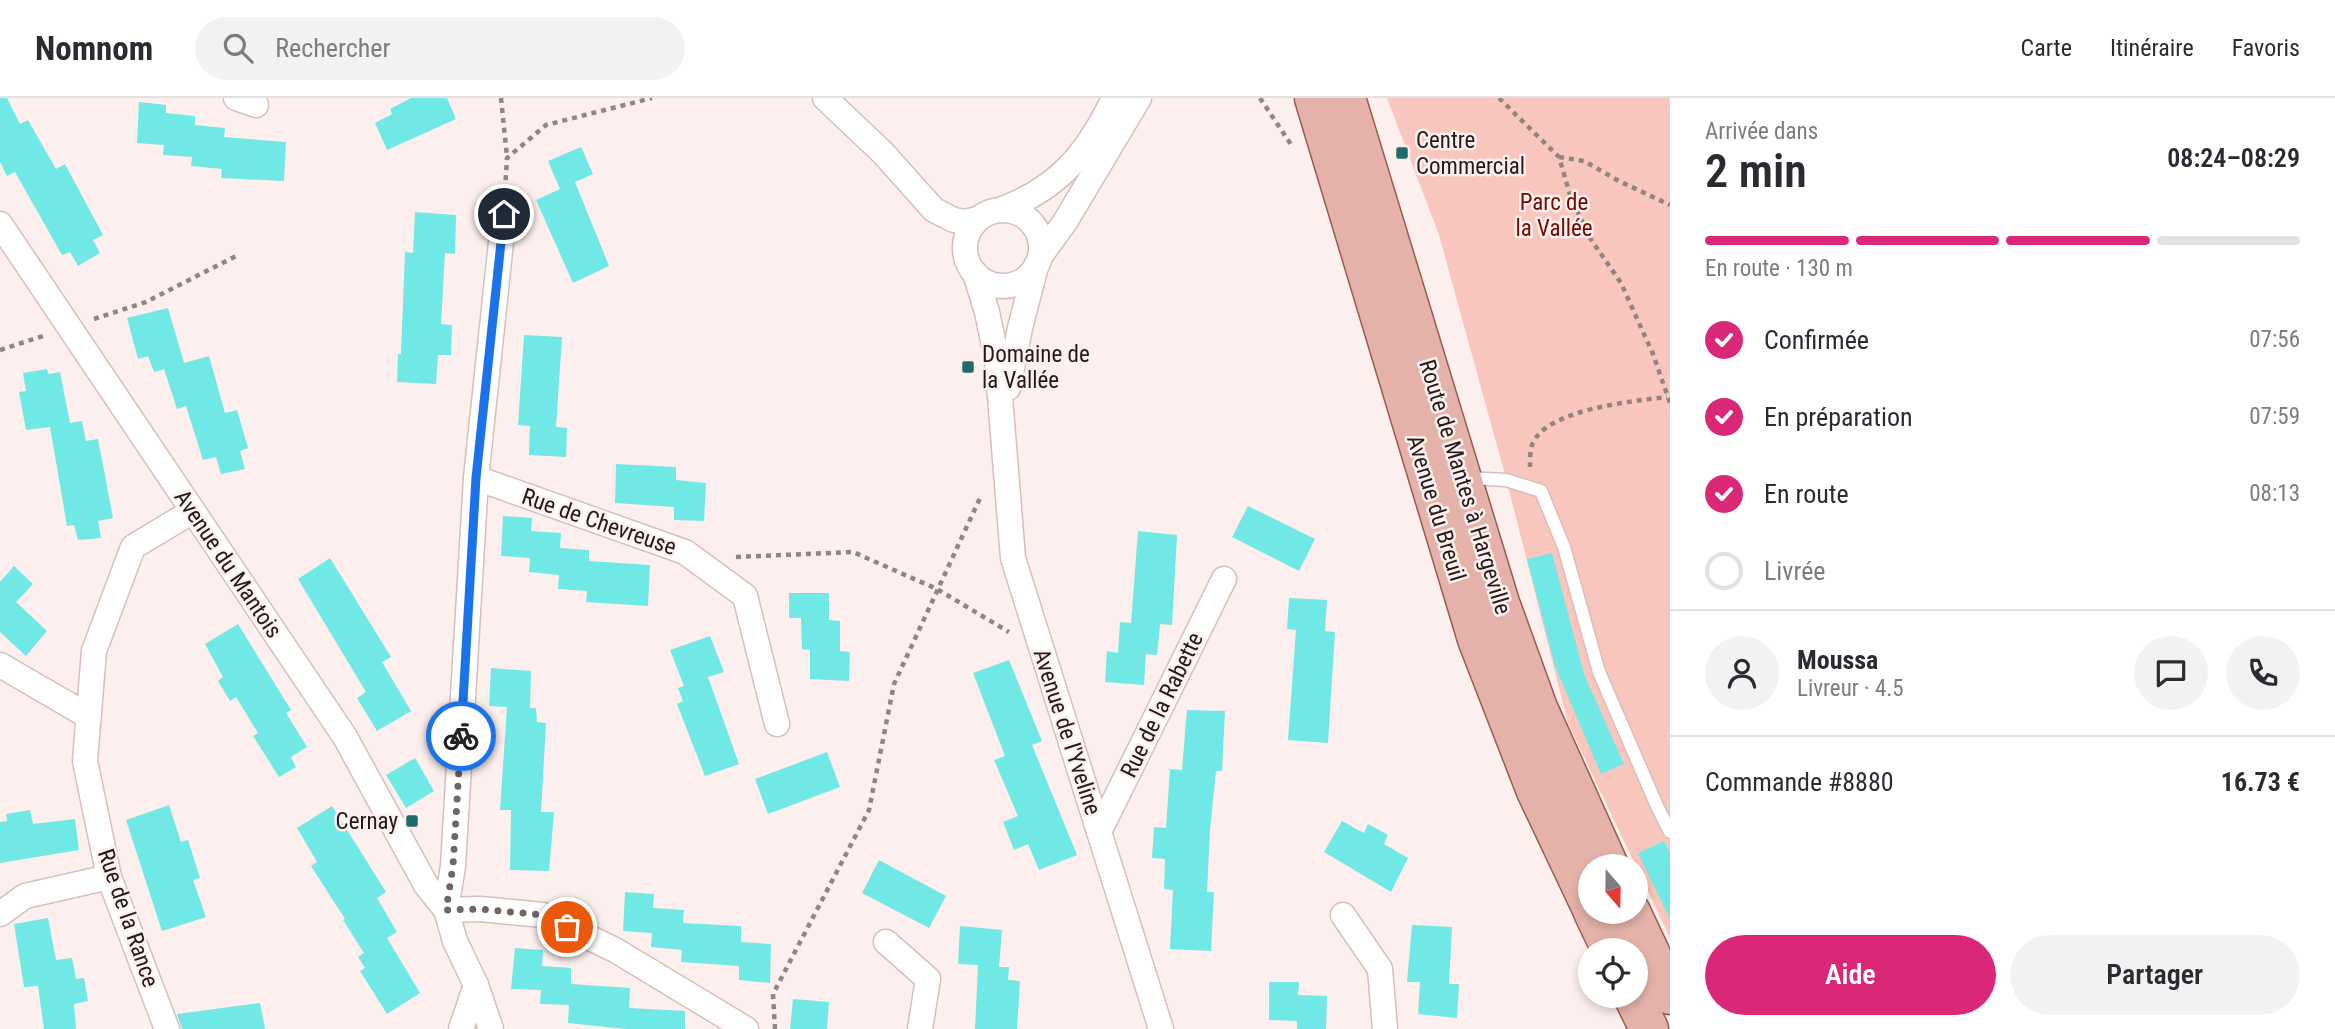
<!DOCTYPE html>
<html lang="fr">
<head>
<meta charset="utf-8">
<style>
  :root { --surface:#fff; --page:#f2f2f3; --text:#2b2b33; --muted:#7c7c81; --line:#e1e1e2; --accent:#db2777 }
  body { margin:0; font-family:"Roboto Condensed",sans-serif; background:var(--page); color:var(--text); height:100vh; display:flex; flex-direction:column; font-size:26px; white-space:nowrap }
  * { box-sizing:border-box; margin:0 }
  p { font-size:23px; color:var(--muted) }
  .icon { flex:none; width:38px; height:38px; fill:none; stroke:currentColor; stroke-width:2; stroke-linecap:round; stroke-linejoin:round }
  .map { position:relative; flex:1; overflow:hidden }
  .details { display:flex; flex-direction:column; background:var(--surface); width:665px }
  .details>* { flex:none }
  .needle { width:46px; rotate:160deg }
  .controls { position:absolute; left:1578px; top:756px; display:grid; gap:14px }
  .controls a { display:grid; place-items:center; width:70px; height:70px; border-radius:50%; background:var(--surface); box-shadow:0 4px 10px #0003; font-size:35px }
  .pin { position:absolute; display:grid; place-items:center; width:60px; height:60px; color:#fff; margin:-30px; border:4px solid #fff; border-radius:50%; box-shadow:0 2px 7px #0007 }
  .courier { position:absolute; display:grid; place-items:center; width:70px; height:70px; margin:-35px; border:5px solid #1a73e8; border-radius:50%; background:#fff; color:#222; box-shadow:0 2px 9px #0007 }
  .summary em { font-style:normal; font-weight:600 }
  .summary div { display:flex; flex-direction:column-reverse }
  .summary { display:flex; align-items:center; justify-content:space-between; height:119px; padding:0 35px }
  h1 { font-size:46px; font-weight:600; line-height:52px }
  .bar { display:grid; grid-template-columns:repeat(4,1fr); gap:10px 7px; align-content:center; height:84px; padding:0 35px }
  .bar i { height:9px; border-radius:5px; background:var(--line) }
  .bar .current { background:var(--accent) }
  .bar p { grid-column:span 4 }
  .line { display:flex; align-items:center; gap:18px; padding:0 35px; border-top:2px solid var(--line) }
  .line div { flex:1 }
  .round { display:grid; place-items:center; flex:none; width:74px; height:74px; border-radius:37px; background:var(--page) }
  ol { padding:0 35px; list-style:none }
  li { display:flex; align-items:center; gap:21px; height:77px }
  li p { margin-inline-start:auto }
  li .icon { padding:7px; border-radius:50%; background:var(--accent); color:#fff; stroke-width:4 }
  li:last-child { color:var(--muted) }
  li i { width:38px; height:38px; border:4px solid var(--line); border-radius:50% }
  .primary-button { display:flex; gap:14px; margin-top:auto; padding:14px 35px }
  .primary-button a { flex:1; height:80px; border-radius:42px; background:var(--accent); color:#fff; font-size:28px; font-weight:600; line-height:80px; text-align:center }
  .primary-button a+a { background:var(--page); color:var(--text) }
  header { display:flex; align-items:center; gap:42px; box-sizing:border-box; height:98px; padding:0 35px; background:var(--surface); border-bottom:2px solid var(--line) }
  header strong { font-size:33px }
  nav { display:flex; gap:38px; margin-inline-start:auto; font-size:24px }
  .search { width:490px; height:63px; background:var(--page); display:flex; align-items:center; gap:18px; box-sizing:border-box; padding:0 24px; border-radius:38px; color:var(--muted); font-size:26px }
  main { display:flex; flex:1; min-height:0 }
  .map>svg:first-child { display:block }
  .green { fill:#f8c6bc }
  .building { fill:#70e8e5 }
  .lines { fill:none; stroke-linecap:round; stroke-linejoin:round }
  .service-casing { stroke:#d6bfbb; stroke-width:15 }
  .minor-casing { stroke:#d6bfbb; stroke-width:27 }
  .primary-casing { stroke:#965c51; stroke-width:41 }
  .path { stroke:#908583; stroke-width:4.5; stroke-dasharray:5 5; stroke-linecap:butt }
  .service { stroke:#fff; stroke-width:12 }
  .minor { stroke:#fff; stroke-width:24 }
  .primary { stroke:#e5b2a9; stroke-width:38 }
  .done { stroke:#6f6564; stroke-width:7; stroke-dasharray:0 12.6 }
  .route { stroke:#1a73e8; stroke-width:9 }
  .poi-dot { fill:#1f6b69; stroke:#fdefed; stroke-width:2.5 }
  .labels { text-anchor:middle; dominant-baseline:central; stroke-width:5; stroke-linejoin:round; paint-order:stroke }
  .poi-label { font-size:23px; fill:#231b1a; stroke:#fdefed; text-anchor:start }
  .park-label { font-size:23px; fill:#730a00; stroke:#fdefed }
  .street-label { font-size:23px; fill:#231b1a; stroke:#fdefed }
</style>
</head>
<body>
<header>
<strong>Nomnom</strong>
<div class="search"><svg class="icon" aria-label="search" viewBox="0 0 24 24"><circle cx="10" cy="10" r="6"/><path d="M15 15l6 6"/></svg>Rechercher</div>
<nav><a>Carte</a><a>Itinéraire</a><a>Favoris</a></nav>
</header>
<main>
<div class="map">
<svg width="1670" height="931" viewBox="0 0 1670 931">
  <rect width="100%" height="100%" fill="#fdefed"/>
  <!-- green -->
  <path class="green" d="M1387,0H1670V840L1568,625L1507,384L1439,137Z"/>
  <!-- building -->
  <g class="building">
    <path d="M0,0H7L20,26L28,22L56,71L65,66L103,137L93,142L100,155L78,168L70,154L62,157L15,74L7,78L0,64Z"/>
    <path d="M411,0H447L456,21L387,52L375,25L392,16L390,11Z"/>
    <path d="M139,4L166,7V15L195,18V27L225,30L224,39L286,44L284,83L221,80L222,71L191,68L192,59L163,57L164,47L137,45Z"/>
    <path d="M581,49L593,76L575,84L609,168L573,185L536,102L573,85L560,91L548,63Z"/>
    <path d="M415,114L456,117L455,156L445,155L441,226L452,227L451,257H438L436,286L397,284L398,256H401L405,154L413,155Z"/>
    <path d="M168,210L184,265L209,258L225,315L237,312L248,350L240,353L245,371L221,376L216,359L203,362L186,308L177,311L164,271L154,274L148,258L138,261L127,220Z"/>
    <path d="M524,237L562,239L556,329L567,330L566,359L529,357L530,328L518,327Z"/>
    <path d="M47,271L48,276L60,274L70,325L82,323L86,343L98,341L113,420L98,423L101,440L78,442L74,427L67,428L50,329L26,332L19,294L26,293L23,275Z"/>
    <path d="M616,366L676,369V382L706,385L704,423L674,422V409L615,405Z"/>
    <path d="M1248,408L1315,441L1299,473L1232,439Z"/>
    <path d="M503,418L532,420L531,433L561,435L560,450L589,452V463L650,467L648,508L586,504L587,493L558,491L559,477L529,474L530,460L501,458Z"/>
    <path d="M1138,433L1177,437L1172,527L1160,526L1157,557L1146,556L1144,587L1105,584L1107,553L1118,555L1120,524L1131,525Z"/>
    <path d="M1552,455L1584,576L1624,666L1601,676L1555,568L1527,461Z"/>
    <path d="M330,460L391,559L382,564L411,613L377,633L357,600L366,594L298,481Z"/>
    <path d="M14,468L33,486L16,504L47,533L26,558L0,534V484Z"/>
    <path d="M789,495H829V522L840,523V553L850,554L849,583L810,581V552L802,551L801,520H789Z"/>
    <path d="M1289,500L1327,502L1325,533L1335,534L1328,645L1288,642L1296,532L1287,531Z"/>
    <path d="M238,526L291,612L286,615L307,649L291,659L296,669L279,679L253,638L258,635L236,599L230,603L218,583L223,579L205,546Z"/>
    <path d="M710,538L724,574L708,579L739,666L705,678L677,606L683,603L678,590L684,588L670,552Z"/>
    <path d="M1009,562L1042,643L1032,647L1077,757L1039,772L1028,746L1014,752L1003,724L1018,718L994,662L1005,658L973,575Z"/>
    <path d="M491,570L531,573L530,610H536L537,624L546,625L541,714H554L549,773L510,772L511,712H500L507,609L489,608Z"/>
    <path d="M1187,612L1225,613L1222,673H1216L1210,732L1207,794H1214L1211,853L1170,851L1173,792L1164,791L1165,761L1152,760L1154,729L1166,730L1170,671L1182,672Z"/>
    <path d="M827,654L840,689L768,716L755,681Z"/>
    <path d="M415,660L434,693L406,710L386,677Z"/>
    <path d="M169,707L181,744L188,742L200,780L193,782L206,819L162,833L126,722Z"/>
    <path d="M332,708L386,794L377,800L397,834L387,840L420,895L387,916L360,873L365,870L358,859L364,855L343,822L345,821L311,768L317,764L297,730Z"/>
    <path d="M30,712L33,726L75,721L79,752L0,765V724L7,723L6,716Z"/>
    <path d="M1342,723L1364,735L1368,726L1388,737L1384,746L1408,760L1391,794L1324,754Z"/>
    <path d="M1664,743L1670,755V821L1638,755Z"/>
    <path d="M879,762L946,798L929,830L862,795Z"/>
    <path d="M625,794L654,796L653,810L684,812L683,825L741,828V844L771,846L770,885L739,882V868L681,864L682,852L651,849L652,835L623,833Z"/>
    <path d="M48,820L56,862L72,860L76,881L84,880L88,903L74,906L76,931H44L38,888L24,889L14,826Z"/>
    <path d="M1412,827L1452,829L1449,886H1459L1457,920L1418,916L1420,884H1407Z"/>
    <path d="M960,828L1002,832L999,869H1009L1008,882L1020,883L1017,931H975L978,867L958,866Z"/>
    <path d="M515,850L543,852L542,868L571,870V886L630,890L629,910L685,913V931H626L568,925L569,907L540,906L541,892L511,891Z"/>
    <path d="M1269,884H1299L1298,897L1327,898L1326,931H1297V923L1269,922Z"/>
    <path d="M793,901L829,904L827,931H790Z"/>
    <path d="M260,905L265,931H182L177,916Z"/>
  </g>
  <g class="lines">
    <!-- service casing -->
    <g class="service-casing">
      <path id="service" d="M1467,380L1506,382L1541,393L1564,449L1599,574L1657,708L1670,734"/>
    </g>
    <!-- minor casing -->
    <g class="minor-casing">
      <g id="minor">
        <path d="M236,0L256,7"/>
        <path d="M825,0L883,55L934,112L954,122L965,124L978,121"/>
        <path d="M1000,112C1058,91 1088,55 1114,0"/>
        <circle cx="1003" cy="150" r="38"/>
        <path d="M0,126L345,639L426,787L446,812L455,843L476,887L491,931"/>
        <path d="M1041,157L1065,124L1139,0"/>
        <path d="M975,175L987,214L997,262L1013,460L1161,931"/>
        <path d="M1008,290L1020,230L1036,168"/>
        <path d="M476,380L685,454L745,498L777,626"/>
        <path d="M0,567L88,618"/>
        <path d="M1099,734L1224,481"/>
        <path d="M446,812L453,768L476,380L504,116"/>
        <path d="M446,812L480,811L543,817L615,852L746,931"/>
        <path d="M0,816L25,798L109,779"/>
        <path d="M1343,817L1380,871L1385,931"/>
        <path d="M886,844L928,881L920,931"/>
        <path d="M167,931L109,779L85,663L94,553L133,449L193,413"/>
        <path d="M461,931L476,887"/>
      </g>
    </g>
    <!-- primary casing -->
    <g class="primary-casing">
      <g id="primary">
        <path d="M1314,0L1477,541L1536,693L1591,809"/>
        <path d="M1346,0L1500,505L1538,610L1609,768"/>
        <path d="M1593,814L1611,852"/>
        <path d="M1631,814L1670,897"/>
        <path d="M1633,898L1649,931"/>
      </g>
    </g>
    <!-- path -->
    <g class="path">
      <path d="M501,0L507,59"/>
      <path d="M1260,0L1292,48"/>
      <path d="M1499,0L1559,59L1570,97L1590,140L1621,185L1653,256L1670,305"/>
      <path d="M1559,59L1584,63L1619,83L1670,107"/>
      <path d="M505,92L507,60L546,27L652,0"/>
      <path d="M94,221L146,204L236,158"/>
      <path d="M0,252L46,237"/>
      <path d="M1530,369C1530,362 1530,353 1532,347C1545,311 1634,303 1667,299"/>
      <path d="M736,459L853,454L937,491L1009,534"/>
      <path d="M775,931L773,896L869,712L894,586L981,398"/>
    </g>
    <!-- service -->
    <use href="#service" class="service"/>
    <!-- minor -->
    <use href="#minor" class="minor"/>
    <!-- primary -->
    <use href="#primary" class="primary"/>
  </g>
  <g class="lines">
    <!-- done -->
    <path class="done" d="M461,638L453,768L446,812L480,811L543,817L567,829"/>
    <!-- route -->
    <path class="route" d="M461,638L476,380L504,116"/>
  </g>
  <!-- markers -->
  <g class="poi-dot">
    <rect x="1395" y="48" width="14" height="14" rx="3.5"/>
    <rect x="961" y="262" width="14" height="14" rx="3.5"/>
    <rect x="405" y="716" width="14" height="14" rx="3.5"/>
  </g>
  <g class="labels">
    <!-- poi labels -->
    <g class="poi-label">
      <text x="1416" y="42">Centre<tspan x="1416" dy="26">Commercial</tspan></text>
      <text x="982" y="256">Domaine de<tspan x="982" dy="26">la Vallée</tspan></text>
      <text x="398" y="723" text-anchor="end">Cernay</text>
    </g>
    <!-- park labels -->
    <g class="park-label">
      <text x="1554" y="104">Parc de<tspan x="1554" dy="26">la Vallée</tspan></text>
    </g>
    <!-- street labels -->
    <g class="street-label">
      <text transform="translate(1465 389) rotate(73)">Route de Mantes à Hargeville</text>
      <text transform="translate(1436 410) rotate(73)">Avenue du Breuil</text>
      <text transform="translate(599 424) rotate(19)">Rue de Chevreuse</text>
      <text transform="translate(228 466) rotate(56)">Avenue du Mantois</text>
      <text transform="translate(1162 607) rotate(-64)">Rue de la Rabette</text>
      <text transform="translate(1067 634) rotate(72)">Avenue de l'Yveline</text>
      <text transform="translate(128 820) rotate(71)">Rue de la Rance</text>
    </g>
  </g>
</svg>
<div class="controls">
<a><svg class="needle" viewBox="-14 -14 28 28"><path d="M0-13l5 13h-10z" fill="#e53935"/><path d="M0 13l5-13h-10z" fill="#7c7c81"/></svg></a>
<a><svg class="icon" aria-label="locate" viewBox="0 0 24 24"><circle cx="12" cy="12" r="6"/><path d="M12 2v4M12 18v4M2 12h4M18 12h4"/></svg></a>
</div>
<div class="pin" style="left:567px;top:829px;background:#ea580c"><svg class="icon" aria-label="bag" viewBox="0 0 24 24"><path d="M5 8h14l-1 12H6zM9 8a3 3 0 0 1 6 0"/></svg></div>
<div class="pin" style="left:504px;top:116px;background:#1f2937"><svg class="icon" aria-label="home" viewBox="0 0 24 24"><path d="M3 11l9-7 9 7M6 9v11h12V9"/></svg></div>
<div class="courier" style="left:461px;top:638px"><svg class="icon" aria-label="bike" viewBox="0 0 24 24"><circle cx="6" cy="16" r="4"/><circle cx="18" cy="16" r="4"/><path d="M6 16l4-8h5l3 8M10 8l3 8H6M13 5h3"/></svg></div>
</div>
<section class="details">
<div class="summary"><div><h1>2 min</h1><p>Arrivée dans</p></div><em>08:24–08:29</em></div>
<div class="bar"><i class="current"></i><i class="current"></i><i class="current"></i><i></i><p>En route · 130 m</p></div>
<ol>
<li><svg class="icon" aria-label="check" viewBox="0 0 24 24"><path d="M5 12l5 5 9-10"/></svg>Confirmée<p>07:56</p></li>
<li><svg class="icon" aria-label="check" viewBox="0 0 24 24"><path d="M5 12l5 5 9-10"/></svg>En préparation<p>07:59</p></li>
<li><svg class="icon" aria-label="check" viewBox="0 0 24 24"><path d="M5 12l5 5 9-10"/></svg>En route<p>08:13</p></li>
<li><i></i>Livrée</li>
</ol>
<div class="line" style="height:126px"><a class="round"><svg class="icon" aria-label="person" viewBox="0 0 24 24"><circle cx="12" cy="8" r="4"/><path d="M4 21q1-7 8-7t8 7"/></svg></a><div><b>Moussa</b><p>Livreur · 4.5</p></div><a class="round"><svg class="icon" aria-label="chat" viewBox="0 0 24 24"><path d="M4 5h16v11H9l-5 4z"/></svg></a><a class="round"><svg class="icon" aria-label="phone" viewBox="0 0 24 24"><path d="M5 4h4l2 5-3 2q2 4 5 5l2-3 5 2v4C11 20 4 13 5 4z"/></svg></a></div>
<div class="line" style="height:91px"><div>Commande #8880</div><b>16.73 €</b></div>
<div class="primary-button"><a>Aide</a><a>Partager</a></div>
</section>
</main>
</body>
</html>
